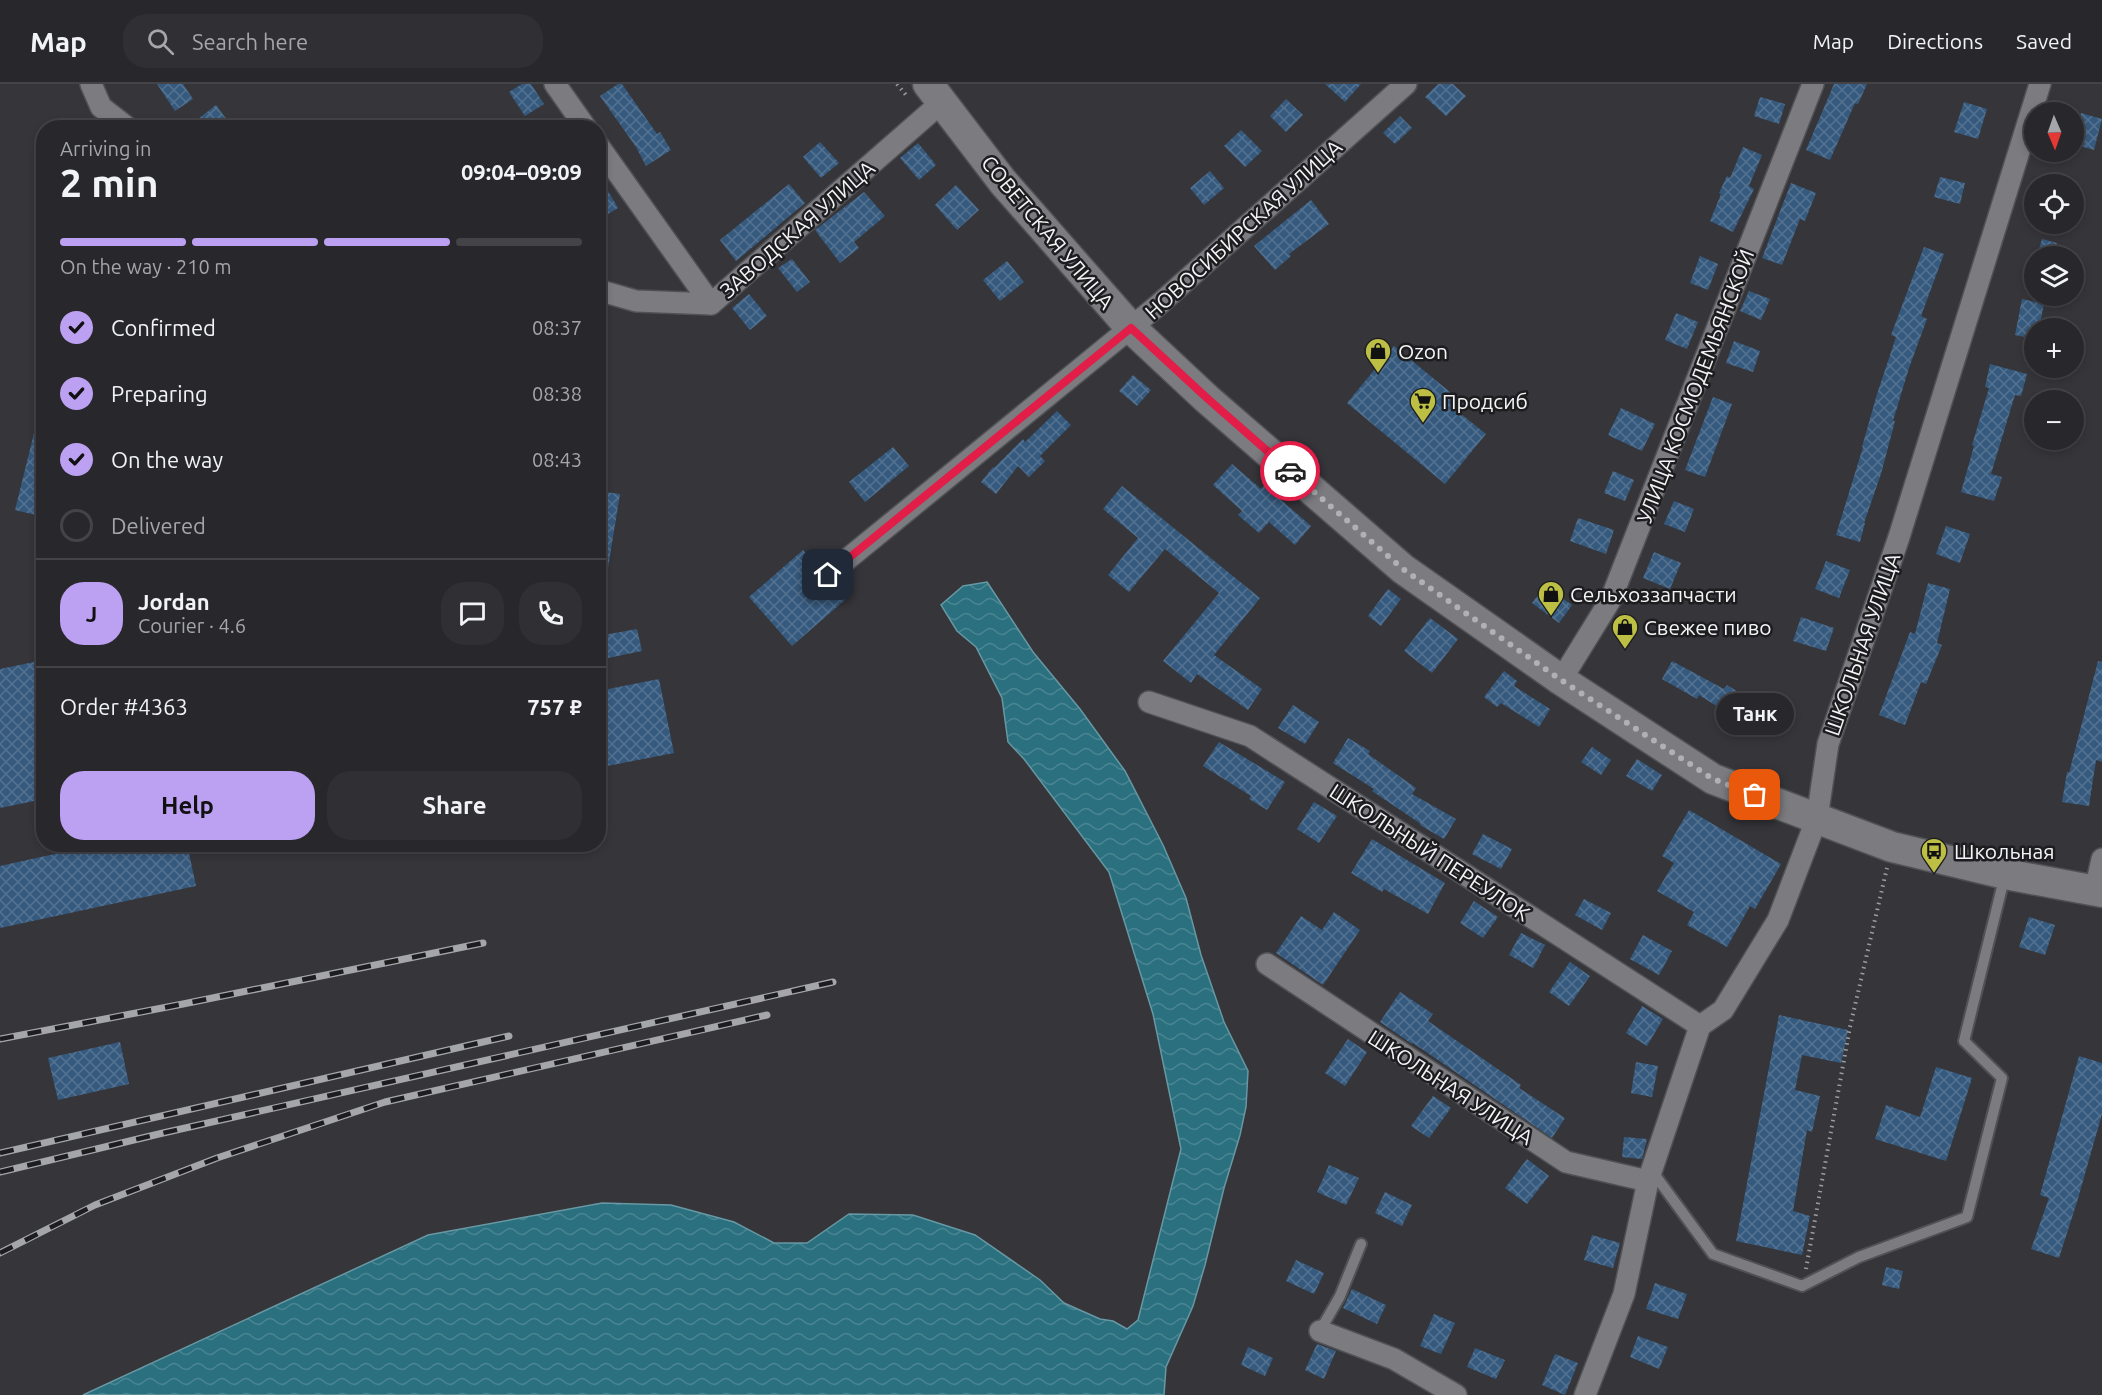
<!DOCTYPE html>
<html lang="en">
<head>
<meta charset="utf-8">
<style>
  :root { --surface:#28282c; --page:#303034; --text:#f1f3f6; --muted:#a5a6a9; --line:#444448; --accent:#bca0f2 }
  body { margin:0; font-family:Ubuntu,sans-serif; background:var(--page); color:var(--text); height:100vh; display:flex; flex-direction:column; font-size:22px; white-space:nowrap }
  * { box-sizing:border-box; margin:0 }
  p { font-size:20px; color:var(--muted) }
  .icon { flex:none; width:33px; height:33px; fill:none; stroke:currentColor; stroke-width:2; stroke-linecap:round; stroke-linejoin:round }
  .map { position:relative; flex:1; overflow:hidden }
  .side { position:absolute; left:36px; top:36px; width:570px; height:732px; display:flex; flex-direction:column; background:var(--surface); border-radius:24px; box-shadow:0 3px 9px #0003,0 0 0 2px var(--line) }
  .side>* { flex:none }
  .needle { width:39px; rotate:178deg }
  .buttons { position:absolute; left:2024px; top:18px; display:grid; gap:12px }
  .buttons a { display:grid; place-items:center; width:60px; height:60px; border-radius:50%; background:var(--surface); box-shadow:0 3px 9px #0003,0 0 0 2px var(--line); font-size:30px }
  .pin { position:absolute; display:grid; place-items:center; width:51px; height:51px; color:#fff; margin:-26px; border-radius:12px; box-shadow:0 3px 9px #0006 }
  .courier { position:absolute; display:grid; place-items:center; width:60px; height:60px; margin:-30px; border:4px solid #e11d48; border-radius:50%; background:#fff; color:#222; box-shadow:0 2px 8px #0007 }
  .bubble { position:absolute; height:42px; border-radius:21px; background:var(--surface); box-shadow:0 3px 9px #0003,0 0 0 2px var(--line); font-size:20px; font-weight:700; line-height:42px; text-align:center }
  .overview em { font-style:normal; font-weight:700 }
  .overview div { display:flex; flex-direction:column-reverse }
  .overview { display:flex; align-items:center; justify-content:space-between; height:102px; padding:0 24px }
  h1 { font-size:39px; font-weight:700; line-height:45px }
  .bar { display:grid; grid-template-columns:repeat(4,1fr); gap:9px 6px; align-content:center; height:72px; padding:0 24px }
  .bar i { height:8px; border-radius:4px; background:var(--line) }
  .bar .active { background:var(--accent) }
  .bar p { grid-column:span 4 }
  .line { display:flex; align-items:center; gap:15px; padding:0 24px; border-top:2px solid var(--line) }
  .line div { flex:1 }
  .round { display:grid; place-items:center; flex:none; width:63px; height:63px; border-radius:24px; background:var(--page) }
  ol { padding:0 24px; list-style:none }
  li { display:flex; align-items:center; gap:18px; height:66px }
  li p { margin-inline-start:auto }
  li .icon { padding:6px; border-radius:50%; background:var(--accent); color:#111; stroke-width:4 }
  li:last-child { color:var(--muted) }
  li i { width:33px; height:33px; border:3px solid var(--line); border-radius:50% }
  .action { display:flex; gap:12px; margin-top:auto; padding:12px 24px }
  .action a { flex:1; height:69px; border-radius:24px; background:var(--accent); color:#111; font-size:24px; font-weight:700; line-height:69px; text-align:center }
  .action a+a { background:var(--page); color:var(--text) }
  header { display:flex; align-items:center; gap:36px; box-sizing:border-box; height:84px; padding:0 30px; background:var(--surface); border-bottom:2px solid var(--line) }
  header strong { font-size:28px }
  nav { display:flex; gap:33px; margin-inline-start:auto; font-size:21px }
  .search { width:420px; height:54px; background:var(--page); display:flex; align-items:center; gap:15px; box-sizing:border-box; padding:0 21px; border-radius:24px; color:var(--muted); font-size:22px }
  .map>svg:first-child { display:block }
  .water { fill:url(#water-waves); stroke:#6798a3; stroke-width:1.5 }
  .building { fill:url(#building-cross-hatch) }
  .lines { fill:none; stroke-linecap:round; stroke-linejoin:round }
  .lane-casing { stroke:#505154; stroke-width:14 }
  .street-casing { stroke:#505154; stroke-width:24 }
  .secondary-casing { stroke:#505154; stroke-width:33 }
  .path { stroke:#9d9da1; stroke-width:4; stroke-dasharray:1.5 4.5; stroke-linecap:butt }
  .lane { stroke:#7b7b80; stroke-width:10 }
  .street { stroke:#7b7b80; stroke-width:21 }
  .secondary { stroke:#7b7b80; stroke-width:30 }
  .rail-casing { stroke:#a5a6a9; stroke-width:7 }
  .rail { stroke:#1d1d1f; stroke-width:4.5; stroke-dasharray:14; stroke-linecap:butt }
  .done { stroke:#b0b1b4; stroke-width:6; stroke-dasharray:0 10.8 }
  .route { stroke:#e11d48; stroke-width:8 }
  .labels { text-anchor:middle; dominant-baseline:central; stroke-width:5; stroke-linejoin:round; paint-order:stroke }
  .street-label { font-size:21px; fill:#f3f4f6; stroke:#1d1d1f }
  .poi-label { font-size:21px; fill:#f3f4f6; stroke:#1d1d1f; text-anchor:start }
</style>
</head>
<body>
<header>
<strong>Map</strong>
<div class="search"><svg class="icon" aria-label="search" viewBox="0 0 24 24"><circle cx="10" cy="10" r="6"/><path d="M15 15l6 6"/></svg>Search here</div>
<nav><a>Map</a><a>Directions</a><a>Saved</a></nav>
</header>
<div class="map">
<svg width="2102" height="1311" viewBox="0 0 2102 1311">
  <defs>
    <pattern id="water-waves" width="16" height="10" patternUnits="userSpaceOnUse" patternTransform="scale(1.5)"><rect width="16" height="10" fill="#2b707f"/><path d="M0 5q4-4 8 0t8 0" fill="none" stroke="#4a8592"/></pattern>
    <pattern id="building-cross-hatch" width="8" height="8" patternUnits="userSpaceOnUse" patternTransform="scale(1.5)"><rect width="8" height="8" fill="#365a7e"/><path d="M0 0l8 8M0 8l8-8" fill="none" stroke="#547291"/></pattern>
  </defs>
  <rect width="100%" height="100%" fill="#35353a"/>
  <!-- water -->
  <path class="water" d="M987,498L1033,568L1080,625L1125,687L1163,761L1186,814L1201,871L1224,938L1248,987L1246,1023L1240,1051L1224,1104L1205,1181L1193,1222L1166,1283L1164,1311H83L428,1151L602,1119L671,1121L734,1138L774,1159H807L849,1130L913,1131L975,1151L1040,1196L1064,1219L1100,1235L1113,1237L1127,1245L1138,1236L1181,1065L1153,930L1109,788L1024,675L1008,658L1002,614L976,563L957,547L941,521L963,502Z"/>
  <!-- building -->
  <g class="building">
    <path d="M157,0H183L193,15L175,27Z"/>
    <path d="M522,0H531L544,20L525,32L509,8Z"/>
    <path d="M618,0H622L657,50L660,48L671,66L646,82L636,63L600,12Z"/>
    <path d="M1325,0H1361L1345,18Z"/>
    <path d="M1438,0H1453L1466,12L1446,32L1425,13Z"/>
    <path d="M1834,0H1867L1858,20L1855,19L1830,76L1806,66Z"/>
    <path d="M1760,13L1785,20L1779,40L1754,32Z"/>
    <path d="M1286,15L1303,31L1286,48L1270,32Z"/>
    <path d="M1964,18L1987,25L1978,55L1954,48Z"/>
    <path d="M216,21L233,44H205L198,35Z"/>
    <path d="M2081,29L2102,35L2094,66L2073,60Z"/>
    <path d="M1400,32L1412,44L1395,60L1383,49Z"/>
    <path d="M1241,46L1262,67L1245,83L1224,62Z"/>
    <path d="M820,58L839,79L821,94L803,73Z"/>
    <path d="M918,59L936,81L919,96L900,74Z"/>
    <path d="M1743,63L1762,71L1749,102L1754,105L1733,148L1710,137L1721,110L1719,109L1727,92L1730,94Z"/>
    <path d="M1210,87L1224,104L1204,121L1190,104Z"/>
    <path d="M598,90L618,124L598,136Z"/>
    <path d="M1940,93L1965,99L1960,120L1934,113Z"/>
    <path d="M1791,99L1816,109L1805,137L1800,135L1782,181L1762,174Z"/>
    <path d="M789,100L805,119L736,177L720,156Z"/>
    <path d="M956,101L979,126L957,146L935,121Z"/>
    <path d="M864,108L885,132L854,158L859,164L840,179L815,146Z"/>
    <path d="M1311,116L1329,140L1289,170L1291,172L1275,186L1254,162Z"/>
    <path d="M2042,155L2057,159L2054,172H2037Z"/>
    <path d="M1924,163L1944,170L1921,232L1927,235L1909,284L1893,337H1895L1881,390L1864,439H1865L1860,458L1836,451L1863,363H1862L1877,310L1896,253L1891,251Z"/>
    <path d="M1700,172L1718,180L1708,206L1690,199Z"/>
    <path d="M792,175L810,198L797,208L778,184Z"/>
    <path d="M1007,177L1024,198L1000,217L983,196Z"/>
    <path d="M1749,207L1770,215L1761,236L1740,227Z"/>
    <path d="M749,210L767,232L750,246L732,224Z"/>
    <path d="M2022,215L2044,220L2039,244H2034V255L2015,251Z"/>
    <path d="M1676,229L1698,238L1687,265L1665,256Z"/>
    <path d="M1734,257L1760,267L1753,288L1726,279Z"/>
    <path d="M1394,262L1467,322L1461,330L1486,350L1445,400L1347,319Z"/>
    <path d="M1990,280L2027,290L2021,312L2015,311L1991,390L2002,393L1994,417L1961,408L1974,362L1972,361L1989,304L1985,303Z"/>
    <path d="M1133,291L1151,306L1137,322L1119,307Z"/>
    <path d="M1713,313L1732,320L1705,393L1685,386Z"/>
    <path d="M1621,324L1655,340L1642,367L1608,351Z"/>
    <path d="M1057,327L1071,341L1040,372L1045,377L1029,393L1018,382L996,410L981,398L993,383L994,384L1023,355L1025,358Z"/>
    <path d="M38,333H44V433L15,426Z"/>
    <path d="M893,363L909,382L865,418L849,398Z"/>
    <path d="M1232,380L1261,405L1264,401L1311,442L1295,461L1269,438L1259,449L1238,431L1242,427L1213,401Z"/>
    <path d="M1613,387L1634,396L1625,417L1604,409Z"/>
    <path d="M1122,402L1260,514L1214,571L1262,605L1248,626L1197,590L1191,599L1163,577L1219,509L1165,465L1129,508L1108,491L1138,454L1103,425Z"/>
    <path d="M598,407L620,410L607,490L598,489Z"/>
    <path d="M1674,417L1694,425L1685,448L1664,440Z"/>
    <path d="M1578,434L1614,446L1606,470L1570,457Z"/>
    <path d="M1946,442L1970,450L1960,479L1936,470Z"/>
    <path d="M803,466L818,484L815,492L819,499L824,503L834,502L846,515L792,562L749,513Z"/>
    <path d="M1654,468L1681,479L1670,505L1643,494Z"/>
    <path d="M1826,477L1850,486L1839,514L1815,505Z"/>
    <path d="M1928,499L1950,505L1937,559L1942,561L1926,600L1921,598L1905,641L1879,631L1910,548L1915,550Z"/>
    <path d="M1545,502L1572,521L1559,539L1532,519Z"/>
    <path d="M1388,505L1401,515L1381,542L1368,532Z"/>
    <path d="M1801,533L1834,544L1826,567L1793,557Z"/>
    <path d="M1430,534L1458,555L1432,589L1404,567Z"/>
    <path d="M637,545L642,567L598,576V552Z"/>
    <path d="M44,576V715L0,724V585Z"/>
    <path d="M1672,577L1724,605L1727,601L1754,618L1742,638L1699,611L1697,615L1662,595Z"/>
    <path d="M2098,577L2102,578V678L2096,676L2089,722L2062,718L2067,688L2069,689Z"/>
    <path d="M1504,587L1517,597L1514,602L1550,625L1539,643L1501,619L1497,623L1484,613Z"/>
    <path d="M659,595L674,669L607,682L598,640V607Z"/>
    <path d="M1293,621L1319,638L1305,660L1278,644Z"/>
    <path d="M1348,654L1370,667L1368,670L1416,704L1412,710L1456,735L1444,755L1420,741L1421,740L1372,707L1374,705L1333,679Z"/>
    <path d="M1219,658L1285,698L1267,726L1249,715L1251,712L1203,682Z"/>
    <path d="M1592,663L1611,676L1601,691L1581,678Z"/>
    <path d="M1637,675L1662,691L1652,707L1626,692Z"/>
    <path d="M1314,718L1337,732L1319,759L1297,745Z"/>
    <path d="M1689,726L1781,780L1755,825L1750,822L1727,863L1687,841L1694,828L1657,807L1674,779L1662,772Z"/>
    <path d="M1483,750L1512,765L1501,785L1472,770Z"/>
    <path d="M1372,755L1445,799L1428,830L1384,805L1382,808L1351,789Z"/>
    <path d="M100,760H187L196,802L0,844V782Z"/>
    <path d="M1584,815L1611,829L1602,846L1575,831Z"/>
    <path d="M1474,817L1498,833L1483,854L1460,839Z"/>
    <path d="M1334,828L1360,846L1323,901L1276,869L1301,832L1322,846Z"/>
    <path d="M2029,833L2055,841L2045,871L2019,863Z"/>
    <path d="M1521,849L1545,861L1533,884L1509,871Z"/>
    <path d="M1643,851L1672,867L1659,891L1630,875Z"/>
    <path d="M1570,878L1590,892L1569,922L1549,908Z"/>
    <path d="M1400,908L1433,930L1428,937L1521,1001L1519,1004L1565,1034L1552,1054L1413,959L1412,960L1380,938Z"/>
    <path d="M1642,922L1663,935L1647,962L1626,949Z"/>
    <path d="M1779,931L1848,946L1841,979L1802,971L1795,1006L1820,1012L1812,1048L1807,1046L1793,1127L1810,1132L1802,1171L1736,1157Z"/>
    <path d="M1348,955L1367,968L1345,1002L1325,989Z"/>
    <path d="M120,958L129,1000L58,1016L48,974Z"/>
    <path d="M2079,972L2102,979V1030L2077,1118L2059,1174L2031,1165L2049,1114L2040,1111Z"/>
    <path d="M1636,978L1658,982L1652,1013L1631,1009Z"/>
    <path d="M1936,983L1972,994L1946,1077L1875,1055L1886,1021L1920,1033Z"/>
    <path d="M1433,1012L1451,1024L1429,1054L1411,1042Z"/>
    <path d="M1624,1053L1647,1055L1642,1075L1622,1073Z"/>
    <path d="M1527,1075L1549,1092L1527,1120L1505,1104Z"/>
    <path d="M1329,1081L1359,1094L1346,1121L1317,1108Z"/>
    <path d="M1385,1108L1412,1121L1402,1142L1375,1129Z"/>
    <path d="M1592,1151L1620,1159L1613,1184L1584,1176Z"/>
    <path d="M1296,1176L1324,1189L1314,1210L1286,1197Z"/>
    <path d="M1886,1183L1903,1187L1899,1205L1882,1201Z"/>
    <path d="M1655,1199L1687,1210L1678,1235L1646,1225Z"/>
    <path d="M1352,1205L1386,1221L1377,1240L1343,1224Z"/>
    <path d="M1434,1230L1455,1239L1441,1270L1420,1262Z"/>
    <path d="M1638,1252L1668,1263L1659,1285L1630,1273Z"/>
    <path d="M1317,1260L1336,1267L1324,1295L1305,1286Z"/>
    <path d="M1248,1263L1273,1274L1265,1292L1241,1281Z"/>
    <path d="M1475,1264L1505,1276L1496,1295L1467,1283Z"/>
    <path d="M1555,1270L1578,1279L1565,1311L1542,1301Z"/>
  </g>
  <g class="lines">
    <!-- lane casing -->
    <g class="lane-casing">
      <g id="lane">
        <path d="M1652,1087L1713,1170L1802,1202L1859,1173L1967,1133L2002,994L1964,957L2005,791"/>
        <path d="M1320,1247L1340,1212L1361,1160"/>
      </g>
    </g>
    <!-- street casing -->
    <g class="street-casing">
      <g id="street">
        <path d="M91,0L101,23L128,44"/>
        <path d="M555,0L586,44"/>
        <path d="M598,61L711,220"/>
        <path d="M598,206L636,217L711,220L942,18"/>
        <path d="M828,491L1156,223L1406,0"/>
        <path d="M1561,596L1611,515L1813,0"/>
        <path d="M1149,618L1250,652L1700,942"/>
        <path d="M2095,807L2102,775"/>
        <path d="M1267,880L1566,1078L1648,1097"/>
        <path d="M1320,1247L1394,1275L1456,1311"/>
        <path d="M1585,1311L1624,1210L1648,1097L1700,942L1723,926L1778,836L1817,734L1828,660L1899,453L2040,0"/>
      </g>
    </g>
    <!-- secondary casing -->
    <g class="secondary-casing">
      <path id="secondary" d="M928,0L1003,98L1131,244L1207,315L1403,485L1561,596L1713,695L1892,763L2005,790L2102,808"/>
    </g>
    <!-- path -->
    <g class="path">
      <path d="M897,0L906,11"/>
      <path d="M1806,1185L1850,943L1887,784"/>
    </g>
    <!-- lane -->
    <use href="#lane" class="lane"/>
    <!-- street -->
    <use href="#street" class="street"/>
    <!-- secondary -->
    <use href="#secondary" class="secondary"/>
    <!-- rail casing -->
    <g class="rail-casing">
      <g id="rail">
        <path d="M0,955L183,920L483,859"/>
        <path d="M0,1069L509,952"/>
        <path d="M0,1088L163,1049L833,898"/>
        <path d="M0,1169L95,1121L217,1074L385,1018L767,931"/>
      </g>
    </g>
    <!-- rail -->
    <use href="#rail" class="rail"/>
  </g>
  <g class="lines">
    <!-- done -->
    <path class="done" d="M1290,387L1403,485L1561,596L1713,695L1755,711"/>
    <!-- route -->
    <path class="route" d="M828,491L1131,244L1208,315L1290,387"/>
  </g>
  <!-- icons -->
  <defs>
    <g id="shop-pin" transform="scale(1.35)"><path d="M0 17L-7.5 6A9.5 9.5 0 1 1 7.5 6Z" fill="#bcbf44" stroke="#1d1d1f"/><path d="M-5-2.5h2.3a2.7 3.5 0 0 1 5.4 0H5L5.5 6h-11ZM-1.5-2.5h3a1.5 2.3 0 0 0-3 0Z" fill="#111"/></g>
    <g id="supermarket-pin" transform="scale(1.35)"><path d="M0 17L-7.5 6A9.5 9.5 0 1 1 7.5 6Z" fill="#bcbf44" stroke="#1d1d1f"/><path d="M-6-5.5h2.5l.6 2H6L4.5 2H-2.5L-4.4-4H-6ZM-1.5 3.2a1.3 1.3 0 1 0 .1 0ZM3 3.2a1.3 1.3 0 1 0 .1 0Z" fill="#111"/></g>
    <g id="bus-pin" transform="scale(1.35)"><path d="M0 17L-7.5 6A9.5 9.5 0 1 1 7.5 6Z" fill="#bcbf44" stroke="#1d1d1f"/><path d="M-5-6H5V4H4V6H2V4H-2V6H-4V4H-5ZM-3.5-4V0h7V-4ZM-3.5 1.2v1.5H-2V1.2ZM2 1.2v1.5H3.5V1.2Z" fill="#111"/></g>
  </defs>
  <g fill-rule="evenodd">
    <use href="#shop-pin" x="1378" y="267"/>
    <use href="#supermarket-pin" x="1423" y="317"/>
    <use href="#shop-pin" x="1551" y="510"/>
    <use href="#shop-pin" x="1625" y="543"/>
    <use href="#bus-pin" x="1934" y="767"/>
  </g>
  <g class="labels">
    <!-- street labels -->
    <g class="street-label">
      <text transform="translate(797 145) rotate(-41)">ЗАВОДСКАЯ УЛИЦА</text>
      <text transform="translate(1243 145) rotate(-42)">НОВОСИБИРСКАЯ УЛИЦА</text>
      <text transform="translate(1048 148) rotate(50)">СОВЕТСКАЯ УЛИЦА</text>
      <text transform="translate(1695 302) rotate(-69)">УЛИЦА КОСМОДЕМЬЯНСКОЙ</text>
      <text transform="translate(1862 560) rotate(-71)">ШКОЛЬНАЯ УЛИЦА</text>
      <text transform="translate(1430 768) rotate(33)">ШКОЛЬНЫЙ ПЕРЕУЛОК</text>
      <text transform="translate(1451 1003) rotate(33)">ШКОЛЬНАЯ УЛИЦА</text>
    </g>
    <!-- poi labels -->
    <g class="poi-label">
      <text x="1398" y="267">Ozon</text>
      <text x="1442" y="317">Продсиб</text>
      <text x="1570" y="510">Сельхоззапчасти</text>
      <text x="1644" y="543">Свежее пиво</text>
      <text x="1954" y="767">Школьная</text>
    </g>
  </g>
</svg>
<div class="buttons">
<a><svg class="needle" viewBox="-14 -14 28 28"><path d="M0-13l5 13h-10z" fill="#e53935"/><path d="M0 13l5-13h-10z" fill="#a5a6a9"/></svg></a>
<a><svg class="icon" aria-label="locate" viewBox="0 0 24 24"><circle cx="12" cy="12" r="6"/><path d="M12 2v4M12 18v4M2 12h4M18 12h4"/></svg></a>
<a><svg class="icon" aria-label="layers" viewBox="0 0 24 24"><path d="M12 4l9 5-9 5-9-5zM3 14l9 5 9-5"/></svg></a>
<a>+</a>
<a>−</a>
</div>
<div class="pin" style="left:1755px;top:711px;background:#ea580c"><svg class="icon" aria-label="bag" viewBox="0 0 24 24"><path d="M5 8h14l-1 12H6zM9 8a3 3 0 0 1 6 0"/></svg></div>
<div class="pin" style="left:828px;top:491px;background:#1f2937"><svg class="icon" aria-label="home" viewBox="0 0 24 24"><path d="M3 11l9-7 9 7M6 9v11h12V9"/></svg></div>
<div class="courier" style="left:1290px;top:387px"><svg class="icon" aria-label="car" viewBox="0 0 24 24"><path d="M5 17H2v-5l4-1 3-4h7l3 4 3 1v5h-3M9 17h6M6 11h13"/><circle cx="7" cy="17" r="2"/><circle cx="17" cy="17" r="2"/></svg></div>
<div class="bubble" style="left:1716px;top:609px;width:78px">Танк</div>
<section class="side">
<div class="overview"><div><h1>2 min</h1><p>Arriving in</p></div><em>09:04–09:09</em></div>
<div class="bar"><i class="active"></i><i class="active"></i><i class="active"></i><i></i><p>On the way · 210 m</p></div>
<ol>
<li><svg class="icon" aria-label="check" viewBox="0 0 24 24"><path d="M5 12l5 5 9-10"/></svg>Confirmed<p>08:37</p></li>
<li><svg class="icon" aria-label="check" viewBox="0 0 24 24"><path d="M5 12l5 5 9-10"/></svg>Preparing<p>08:38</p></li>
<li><svg class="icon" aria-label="check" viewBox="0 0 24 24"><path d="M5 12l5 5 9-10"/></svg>On the way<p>08:43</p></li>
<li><i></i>Delivered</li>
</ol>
<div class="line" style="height:108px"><b class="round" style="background:var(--accent);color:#111">J</b><div><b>Jordan</b><p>Courier · 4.6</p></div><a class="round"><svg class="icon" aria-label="chat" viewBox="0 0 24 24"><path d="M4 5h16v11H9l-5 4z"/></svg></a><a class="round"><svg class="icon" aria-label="phone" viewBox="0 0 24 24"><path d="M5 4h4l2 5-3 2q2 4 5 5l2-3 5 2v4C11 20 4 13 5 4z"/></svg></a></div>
<div class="line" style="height:78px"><div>Order #4363</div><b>757 ₽</b></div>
<div class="action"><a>Help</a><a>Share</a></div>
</section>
</div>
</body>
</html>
